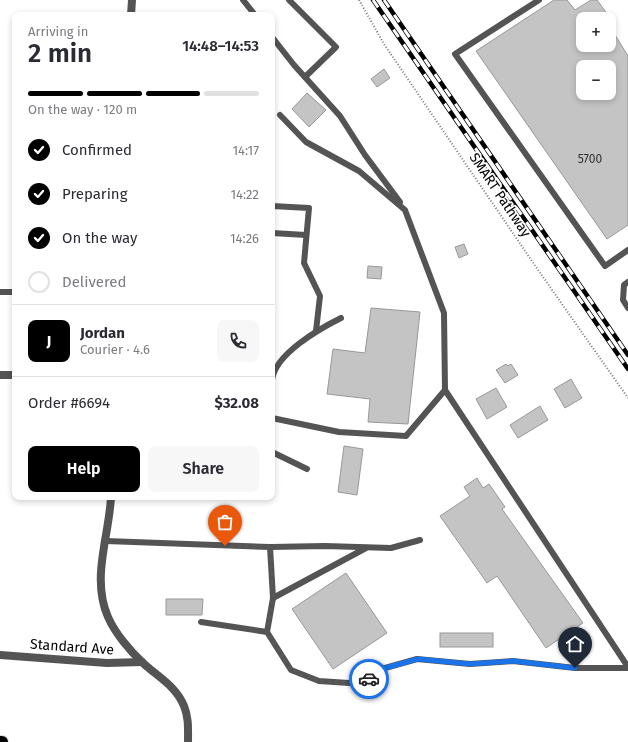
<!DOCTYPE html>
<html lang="en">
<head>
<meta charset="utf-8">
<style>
  :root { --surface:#fff; --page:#f7f7f7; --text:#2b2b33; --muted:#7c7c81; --line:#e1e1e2; --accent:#000 }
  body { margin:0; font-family:"Fira Sans",sans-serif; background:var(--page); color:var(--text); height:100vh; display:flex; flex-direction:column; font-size:15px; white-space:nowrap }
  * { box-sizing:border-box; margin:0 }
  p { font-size:13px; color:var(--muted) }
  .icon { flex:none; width:22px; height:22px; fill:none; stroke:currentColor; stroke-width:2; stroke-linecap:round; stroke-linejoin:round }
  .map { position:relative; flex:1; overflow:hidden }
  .sheet { position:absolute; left:12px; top:12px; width:263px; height:488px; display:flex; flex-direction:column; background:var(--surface); border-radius:8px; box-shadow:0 2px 6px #0003 }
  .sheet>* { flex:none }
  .fabs { position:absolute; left:576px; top:12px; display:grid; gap:8px }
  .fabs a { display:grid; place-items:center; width:40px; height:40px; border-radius:8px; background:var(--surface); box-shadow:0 2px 6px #0003; font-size:20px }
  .pin { position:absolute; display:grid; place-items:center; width:34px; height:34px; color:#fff; margin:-41px -17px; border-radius:50% 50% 50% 0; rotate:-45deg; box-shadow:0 0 4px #0007 }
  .pin .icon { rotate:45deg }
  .courier { position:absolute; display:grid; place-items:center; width:40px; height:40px; margin:-20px; border:3px solid #1a73e8; border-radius:50%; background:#fff; color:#222; box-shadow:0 1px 5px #0007 }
  .overview em { font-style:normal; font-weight:600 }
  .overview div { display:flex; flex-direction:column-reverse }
  .overview { display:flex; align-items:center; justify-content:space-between; height:68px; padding:0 16px }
  h1 { font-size:26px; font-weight:600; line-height:30px }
  .bar { display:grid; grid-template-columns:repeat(4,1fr); gap:6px 4px; align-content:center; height:48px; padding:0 16px }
  .bar i { height:5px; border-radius:3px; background:var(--line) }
  .bar .active { background:var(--accent) }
  .bar p { grid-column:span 4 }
  .line { display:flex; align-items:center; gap:10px; padding:0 16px; border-top:1px solid var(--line) }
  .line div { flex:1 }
  .round { display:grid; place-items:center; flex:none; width:42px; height:42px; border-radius:8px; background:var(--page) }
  ol { padding:0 16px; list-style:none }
  li { display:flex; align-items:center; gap:12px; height:44px }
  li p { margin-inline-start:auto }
  li .icon { padding:4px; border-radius:50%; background:var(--accent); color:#fff; stroke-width:4 }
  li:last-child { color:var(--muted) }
  li i { width:22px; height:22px; border:2px solid var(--line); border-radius:50% }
  .action { display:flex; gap:8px; margin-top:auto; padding:8px 16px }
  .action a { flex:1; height:46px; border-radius:8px; background:var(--accent); color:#fff; font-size:16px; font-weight:600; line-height:46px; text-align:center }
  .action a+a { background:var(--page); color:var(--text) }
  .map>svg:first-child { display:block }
  .building { fill:#c4c4c4; stroke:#989898; fill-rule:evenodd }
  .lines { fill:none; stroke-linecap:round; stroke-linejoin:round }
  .motorway-casing { stroke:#dbdbdb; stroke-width:14 }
  .path { stroke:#767676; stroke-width:2; stroke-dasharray:1 2; stroke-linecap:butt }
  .service { stroke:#545454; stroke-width:6 }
  .minor { stroke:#545454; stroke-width:8 }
  .motorway { stroke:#000; stroke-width:12 }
  .rail-casing { stroke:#000; stroke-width:4.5 }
  .rail { stroke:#fff; stroke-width:3; stroke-dasharray:9; stroke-linecap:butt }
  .done { stroke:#595959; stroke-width:4; stroke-dasharray:0 7.2 }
  .route { stroke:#1a73e8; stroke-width:5 }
  .labels { text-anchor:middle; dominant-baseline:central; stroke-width:3.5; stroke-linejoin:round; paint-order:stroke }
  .number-label { font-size:12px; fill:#313131 }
  .street-label { font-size:14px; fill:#000; stroke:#fff }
</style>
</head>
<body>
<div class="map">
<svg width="628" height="742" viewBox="0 0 628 742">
  <rect width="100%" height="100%" fill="#fff"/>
  <!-- building -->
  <g class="building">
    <path d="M554,0H567L575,10L591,0H597L611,19H583V45H609V25L628,56V225L607,239L476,51ZM583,67H609V93H583Z"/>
    <path d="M384,69L390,78L377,87L371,79Z"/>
    <path d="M307,93L326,110L309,127L292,109Z"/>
    <path d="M464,244L468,254L459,258L455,247Z"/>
    <path d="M368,266L382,267L381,279L367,278Z"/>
    <path d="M371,308L420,312L408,424L368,422L370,399L327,394L333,349L365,353Z"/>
    <path d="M506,364L508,366L511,364L518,375L505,383L496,370Z"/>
    <path d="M571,379L582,398L565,408L554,389Z"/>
    <path d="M496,388L507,407L487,419L476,399Z"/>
    <path d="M540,406L548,420L518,438L510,425Z"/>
    <path d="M344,446L363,449L357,495L338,492Z"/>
    <path d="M477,478L483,488L489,484L505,507L502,509L583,623L546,648L497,576L487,583L440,516L470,496L464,487Z"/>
    <path d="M346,573L387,633L333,669L292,609Z"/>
    <path d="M166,599H203L202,615H166Z"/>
    <rect x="440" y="633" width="53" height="14"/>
  </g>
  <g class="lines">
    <!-- motorway casing -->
    <g class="motorway-casing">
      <path id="motorway" d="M0,742H2"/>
    </g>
    <!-- path -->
    <path class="path" d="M359,0L384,44L536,267L628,398"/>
    <!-- service -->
    <g class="service">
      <path d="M243,0L255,15"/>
      <path d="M289,0L336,47L305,77"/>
      <path d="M539,0L455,54L605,266L628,250"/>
      <path d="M272,37L294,65L340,116L365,155L400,202"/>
      <path d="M280,115L306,142L359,171L405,210L444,313L445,390L628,667"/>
      <path d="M272,206L309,208L304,263L320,296L316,331"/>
      <path d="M272,233L306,235"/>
      <path d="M628,282L624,285L623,300L628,308"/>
      <path d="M0,292H15"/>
      <path d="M272,380C275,354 319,329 341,318"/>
      <path d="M272,418L339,432L406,436L445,390"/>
      <path d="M272,452L307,469"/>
      <path d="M106,541L270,547L273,598L267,632"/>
      <path d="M270,547L325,546L391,548L420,540"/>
      <path d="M273,598L366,548"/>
      <path d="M201,622L267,632L291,670L319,681L364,684L378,670L417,659L470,664L513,661L575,668H628"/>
    </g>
    <!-- minor -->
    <g class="minor">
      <path d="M131,15L132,0"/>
      <path d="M0,375H15"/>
      <path d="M111,497C109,537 91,578 108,617C115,633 130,651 143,663C158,677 176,686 184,706C189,718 188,730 188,742"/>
      <path d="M0,655L107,663L142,662"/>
    </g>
    <!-- motorway -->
    <use href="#motorway" class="motorway"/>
    <!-- rail casing -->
    <g class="rail-casing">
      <g id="rail">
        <path d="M373,0L628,369"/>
        <path d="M384,0L628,355"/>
      </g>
    </g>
    <!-- rail -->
    <use href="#rail" class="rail"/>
  </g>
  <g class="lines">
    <!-- done -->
    <path class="done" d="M225,546L270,547L273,598L267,632L291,670L319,681L364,684L369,679"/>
    <!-- route -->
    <path class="route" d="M369,679L378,670L418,659L470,664L513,661L575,668"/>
  </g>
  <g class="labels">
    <!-- number labels -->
    <g class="number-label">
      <text x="590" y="159">5700</text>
    </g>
    <!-- street labels -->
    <g class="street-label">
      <text transform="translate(500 195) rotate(56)">SMART Pathway</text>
      <text transform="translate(72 647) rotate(4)">Standard Ave</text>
    </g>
  </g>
</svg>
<div class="fabs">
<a>+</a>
<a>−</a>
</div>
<div class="pin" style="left:225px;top:546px;background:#ea580c"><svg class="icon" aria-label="bag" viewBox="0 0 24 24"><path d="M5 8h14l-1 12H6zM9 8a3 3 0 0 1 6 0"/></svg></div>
<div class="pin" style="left:575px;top:668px;background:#1f2937"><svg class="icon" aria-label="home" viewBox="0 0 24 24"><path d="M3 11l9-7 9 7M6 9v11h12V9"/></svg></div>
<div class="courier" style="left:369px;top:679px"><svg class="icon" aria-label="car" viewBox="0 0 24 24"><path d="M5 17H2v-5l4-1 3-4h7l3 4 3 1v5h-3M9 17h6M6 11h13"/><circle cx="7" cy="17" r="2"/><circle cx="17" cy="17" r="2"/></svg></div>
<section class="sheet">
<div class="overview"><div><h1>2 min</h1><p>Arriving in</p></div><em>14:48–14:53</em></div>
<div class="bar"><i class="active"></i><i class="active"></i><i class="active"></i><i></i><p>On the way · 120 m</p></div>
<ol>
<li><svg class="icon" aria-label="check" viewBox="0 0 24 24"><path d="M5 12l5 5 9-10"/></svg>Confirmed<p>14:17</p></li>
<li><svg class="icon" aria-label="check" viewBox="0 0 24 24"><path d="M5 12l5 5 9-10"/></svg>Preparing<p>14:22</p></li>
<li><svg class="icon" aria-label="check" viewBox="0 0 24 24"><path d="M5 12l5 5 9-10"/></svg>On the way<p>14:26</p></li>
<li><i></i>Delivered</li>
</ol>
<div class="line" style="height:72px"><b class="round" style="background:var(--accent);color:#fff">J</b><div><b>Jordan</b><p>Courier · 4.6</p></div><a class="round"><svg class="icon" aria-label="phone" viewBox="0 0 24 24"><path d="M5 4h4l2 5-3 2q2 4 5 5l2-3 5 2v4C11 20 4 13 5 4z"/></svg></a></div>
<div class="line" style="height:52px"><div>Order #6694</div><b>$32.08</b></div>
<div class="action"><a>Help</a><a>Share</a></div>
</section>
</div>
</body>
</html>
